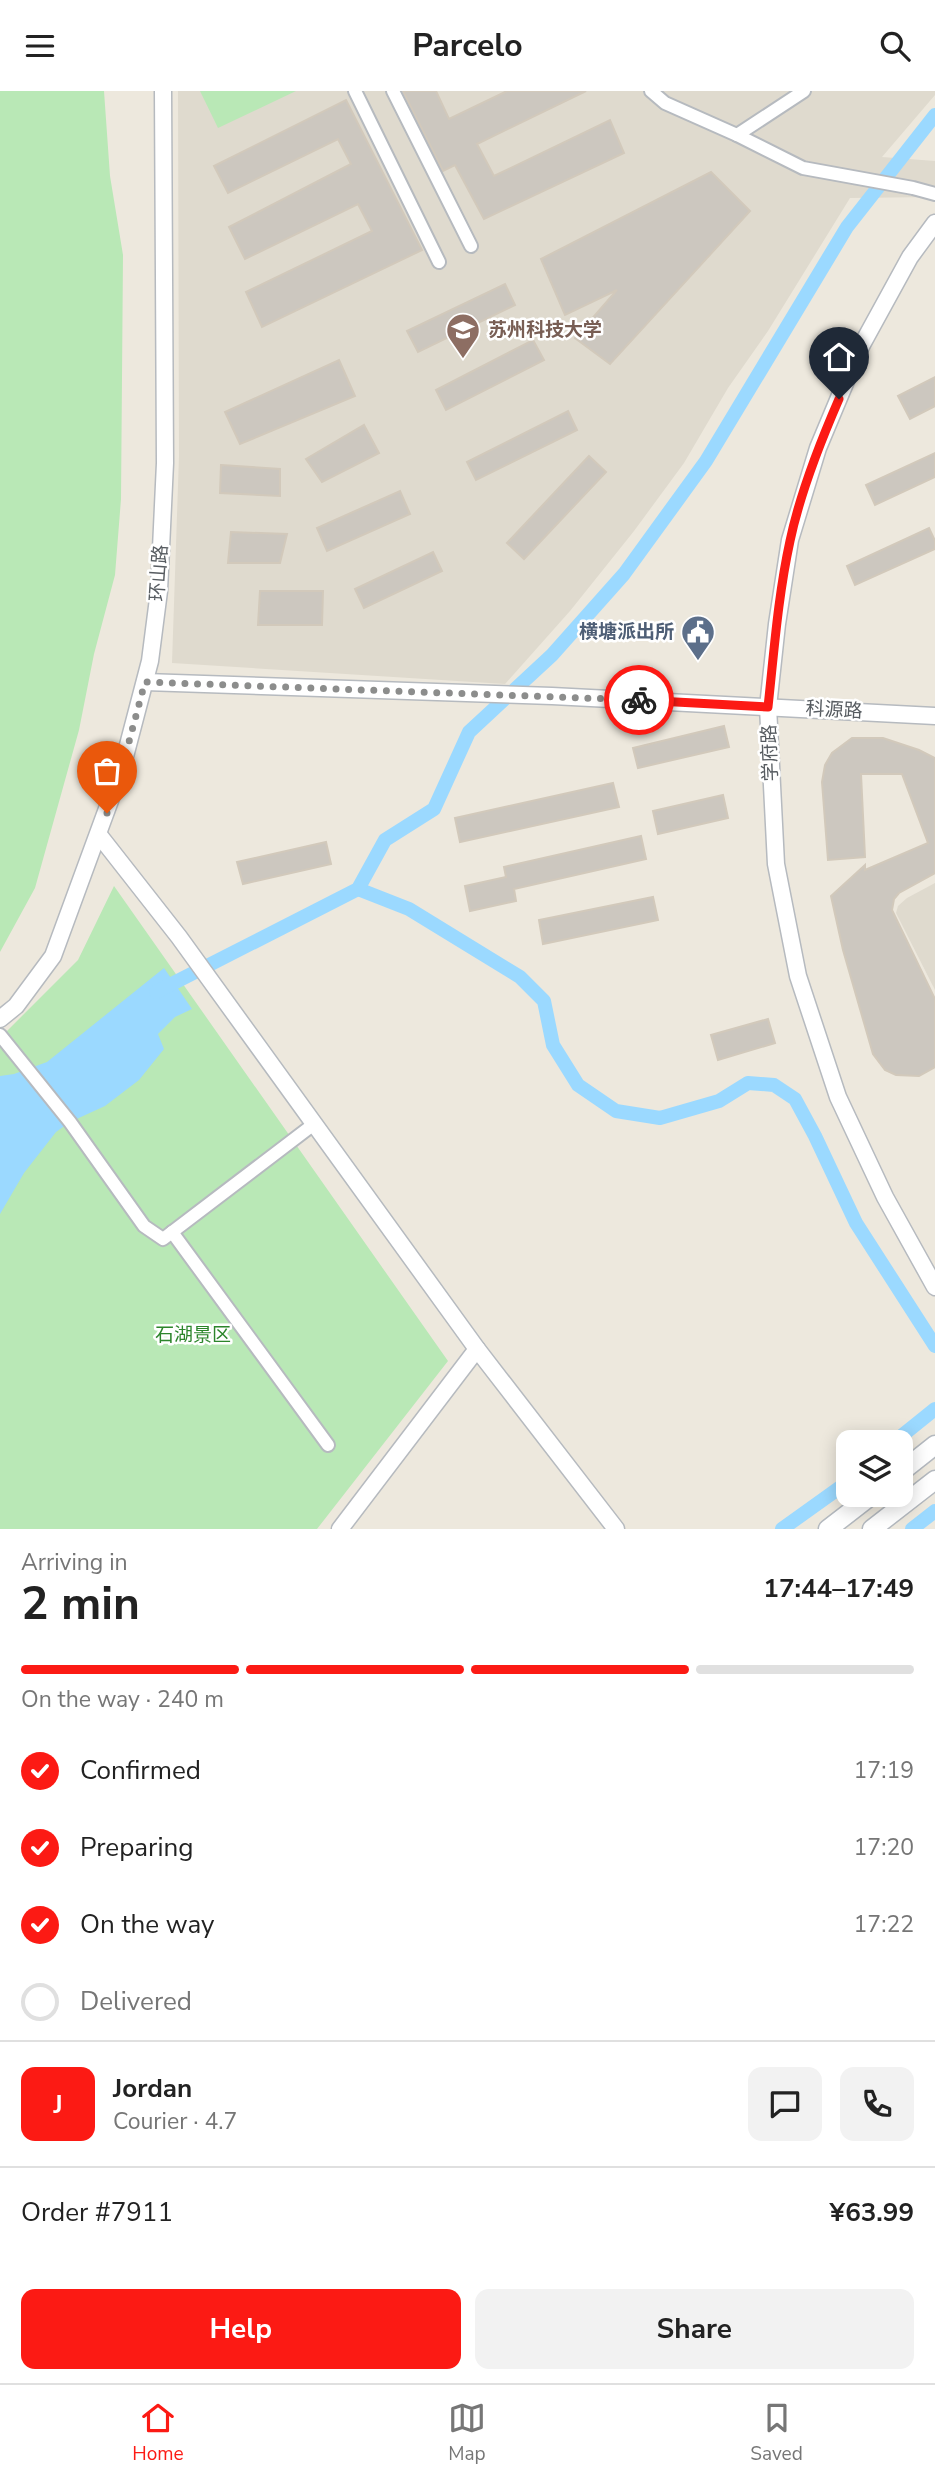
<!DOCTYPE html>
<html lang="en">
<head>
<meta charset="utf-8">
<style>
  :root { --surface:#fff; --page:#f2f2f2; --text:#222; --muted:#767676; --line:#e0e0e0; --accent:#fc1a14 }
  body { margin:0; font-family:"Nunito Sans","Noto Sans SC",sans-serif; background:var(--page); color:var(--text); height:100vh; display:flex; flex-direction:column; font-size:26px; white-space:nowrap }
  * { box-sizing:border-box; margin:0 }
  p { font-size:23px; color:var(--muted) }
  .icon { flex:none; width:38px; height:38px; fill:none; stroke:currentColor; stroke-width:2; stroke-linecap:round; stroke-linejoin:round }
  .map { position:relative; height:1438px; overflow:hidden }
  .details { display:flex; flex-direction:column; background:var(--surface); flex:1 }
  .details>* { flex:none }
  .fabs { position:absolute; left:836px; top:1339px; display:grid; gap:14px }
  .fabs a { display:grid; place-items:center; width:77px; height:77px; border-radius:14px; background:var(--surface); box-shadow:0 4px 18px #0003; font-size:35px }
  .pin { position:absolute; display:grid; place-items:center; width:60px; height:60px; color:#fff; margin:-72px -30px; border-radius:50% 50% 50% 0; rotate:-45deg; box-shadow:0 0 7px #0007 }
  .pin .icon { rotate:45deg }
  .courier { position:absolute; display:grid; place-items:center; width:70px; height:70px; margin:-35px; border:5px solid #fc1a14; border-radius:50%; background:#fff; color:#222; box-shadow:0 2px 9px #0007 }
  .headline em { font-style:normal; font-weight:700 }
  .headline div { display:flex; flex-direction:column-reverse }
  .headline { display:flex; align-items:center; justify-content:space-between; height:119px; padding:0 21px }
  h1 { font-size:46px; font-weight:700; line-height:52px }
  .bar { display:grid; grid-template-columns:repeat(4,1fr); gap:10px 7px; align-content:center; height:84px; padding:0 21px }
  .bar i { height:9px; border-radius:5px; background:var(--line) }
  .bar .selected { background:var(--accent) }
  .bar p { grid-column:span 4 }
  .line { display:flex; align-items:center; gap:18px; padding:0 21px; border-top:2px solid var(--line) }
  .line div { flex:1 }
  .round { display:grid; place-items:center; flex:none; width:74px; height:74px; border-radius:14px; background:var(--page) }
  ol { padding:0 21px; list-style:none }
  li { display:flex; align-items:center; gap:21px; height:77px }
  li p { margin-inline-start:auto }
  li .icon { padding:7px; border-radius:50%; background:var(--accent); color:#fff; stroke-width:4 }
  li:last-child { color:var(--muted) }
  li i { width:38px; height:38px; border:4px solid var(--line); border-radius:50% }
  .cta { display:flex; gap:14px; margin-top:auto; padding:14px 21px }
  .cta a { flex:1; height:80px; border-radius:14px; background:var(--accent); color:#fff; font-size:28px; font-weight:700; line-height:80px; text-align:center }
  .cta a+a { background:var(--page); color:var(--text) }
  header { display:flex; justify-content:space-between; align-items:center; height:91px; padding:0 21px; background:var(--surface); font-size:32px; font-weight:700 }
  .tabs { display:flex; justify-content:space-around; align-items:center; height:98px; border-top:2px solid var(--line); background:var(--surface); font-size:19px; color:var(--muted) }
  .tabs a { display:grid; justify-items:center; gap:4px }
  .tabs .selected { color:var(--accent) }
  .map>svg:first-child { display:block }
  .education { fill:#dfdace }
  .green { fill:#b9e8b6 }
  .water { fill:#9bd9ff }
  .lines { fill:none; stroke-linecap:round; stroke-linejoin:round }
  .canal { stroke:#9bd9ff; stroke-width:14 }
  .building { fill:#ccc7bf; stroke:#d2c9bb; stroke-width:2 }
  .minor-casing { stroke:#b6babf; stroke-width:16 }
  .tertiary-casing { stroke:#b6babf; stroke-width:19 }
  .secondary-casing { stroke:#b4b9bf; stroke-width:21 }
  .minor { stroke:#fff; stroke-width:12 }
  .tertiary { stroke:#fff; stroke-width:16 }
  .secondary { stroke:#fff; stroke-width:18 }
  .done { stroke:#8c8d8c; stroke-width:7; stroke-dasharray:0 12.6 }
  .route { stroke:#fc1a14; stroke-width:9 }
  .labels { text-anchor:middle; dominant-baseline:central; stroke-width:5; stroke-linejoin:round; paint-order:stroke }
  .education-label { font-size:19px; font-weight:bold; fill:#785e54; stroke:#fff; text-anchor:start }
  .street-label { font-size:19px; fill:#575c61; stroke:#fff }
  .service-label { font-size:19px; font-weight:bold; fill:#4e5e75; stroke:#fff; text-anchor:end }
  .park-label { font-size:19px; fill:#2c852b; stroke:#fff }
</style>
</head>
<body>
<header><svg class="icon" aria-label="menu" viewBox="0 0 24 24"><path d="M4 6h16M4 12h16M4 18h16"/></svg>Parcelo<svg class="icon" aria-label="search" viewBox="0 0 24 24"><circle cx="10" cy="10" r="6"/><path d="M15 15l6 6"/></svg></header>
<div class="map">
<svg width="935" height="1438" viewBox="0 0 935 1438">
  <rect width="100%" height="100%" fill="#ede8dd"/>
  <!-- education -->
  <g class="education">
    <path d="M178,0H935V4L882,66L935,70V106L850,107L768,240L728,297L684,372L634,440L570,520L505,593L172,572L179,365Z"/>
    <path d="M935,792V899L896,822L898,815L907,807Z"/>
  </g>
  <!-- green -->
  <g class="green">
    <path d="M0,0H104L110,85L123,164L121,408L115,484L94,563L79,639L35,797L0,861Z"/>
    <path d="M200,0H296L218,37Z"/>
    <path d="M114,795L448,1270L317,1438H0V947L78,869Z"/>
  </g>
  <!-- water -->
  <path class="water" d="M164,877L192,918L175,926L158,943L164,958L139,989L105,1015L70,1031L56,1041L24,1082L0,1123V985L14,983L47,971Z"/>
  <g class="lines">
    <!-- canal -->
    <g class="canal">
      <path d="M358,798L409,818L520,886L544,910L553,954L578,994L616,1020L660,1027L719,1010L748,992L774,994L795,1008L815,1045L856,1132L935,1255"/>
      <path d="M156,901L358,798L385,749L434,718L469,641L552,564L624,483L706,370L847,136L935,24"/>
      <path d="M894,1351L935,1318"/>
      <path d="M782,1438L849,1390"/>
      <path d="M912,1438L935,1420"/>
    </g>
  </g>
  <!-- building -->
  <g class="building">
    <path d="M403,0H436L449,28L507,0H586L477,53L494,85L610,29L624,62L484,128L455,74L443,80Z"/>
    <path d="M346,9L422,159L262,236L246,201L372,140L358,113L245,168L229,136L351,73L338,48L228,102L214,75Z"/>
    <path d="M711,81L750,120L610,273L575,247L617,199L565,224L541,168Z"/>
    <path d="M505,193L515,214L418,261L407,240Z"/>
    <path d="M533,249L544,269L446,319L436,299Z"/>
    <path d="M339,269L355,305L240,353L225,321Z"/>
    <path d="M935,286V315L910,328L898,305Z"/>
    <path d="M568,320L577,339L476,389L467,371Z"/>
    <path d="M364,334L379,362L322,391L306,368Z"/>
    <path d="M935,362V386L875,414L866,394Z"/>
    <path d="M589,365L606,381L524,468L507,452Z"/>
    <path d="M221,374L280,378V405L220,402Z"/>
    <path d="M400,400L410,423L327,460L317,437Z"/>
    <path d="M929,437L935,450V458L855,494L847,475Z"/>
    <path d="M231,441L287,443L280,472H228Z"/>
    <path d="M433,461L442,480L364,517L355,498Z"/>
    <path d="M260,500H323L322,534H258Z"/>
    <path d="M724,635L729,656L638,677L633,657Z"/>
    <path d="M852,647H883L919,659L935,667V782L899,802L894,808L892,819L935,908V976L919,985L896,984L885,979L873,963L843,859L831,805L865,774V779L928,752L902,683H861L865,766L828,769L822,691L825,674L832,662Z"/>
    <path d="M613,692L619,716L460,751L455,727Z"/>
    <path d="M723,704L728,727L658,743L653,720Z"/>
    <path d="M641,745L646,768L514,798L516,810L470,820L465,795L506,786L504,776Z"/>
    <path d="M326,751L331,773L243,793L237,771Z"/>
    <path d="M653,806L658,829L543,853L539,829Z"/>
    <path d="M768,928L775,952L718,969L711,944Z"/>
  </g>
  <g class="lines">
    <!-- minor casing -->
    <g class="minor-casing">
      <g id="minor">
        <path d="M355,0L439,171"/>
        <path d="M393,0L471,155"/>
        <path d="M651,0L665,12L737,44L803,77L913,97L935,103"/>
        <path d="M737,44L804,0"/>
        <path d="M0,944L70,1031L144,1135L163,1148L314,1033"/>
        <path d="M172,1141L328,1354"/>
      </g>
    </g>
    <!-- tertiary casing -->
    <g class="tertiary-casing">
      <g id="tertiary">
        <path d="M935,132L910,166L859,259L818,357L790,449L777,533L768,616L776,773L798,885L838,1006L885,1106L935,1196"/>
        <path d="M145,591L552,605L935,625"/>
        <path d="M99,744L179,846L477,1258L616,1438"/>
        <path d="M0,928L16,915L53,865L122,677L150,570L159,500L165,372L163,0"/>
        <path d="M340,1438L477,1258"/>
      </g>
    </g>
    <!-- secondary casing -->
    <g class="secondary-casing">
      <g id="secondary">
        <path d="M901,1381L935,1354"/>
        <path d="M828,1438L872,1404"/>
        <path d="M872,1438L935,1389"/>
      </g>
    </g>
    <!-- minor -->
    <use href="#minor" class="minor"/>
    <!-- tertiary -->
    <use href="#tertiary" class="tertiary"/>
    <!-- secondary -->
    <use href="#secondary" class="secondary"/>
  </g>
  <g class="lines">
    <!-- done -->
    <path class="done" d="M107,722L122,677L145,591L639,609"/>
    <!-- route -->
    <path class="route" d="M639,609L768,616C774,561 778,505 790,450C800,402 819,354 839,308"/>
  </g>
  <!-- icons -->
  <defs>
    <g id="university-pin" transform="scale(1.75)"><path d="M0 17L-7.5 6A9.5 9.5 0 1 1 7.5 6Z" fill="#8d6e63" stroke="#fff"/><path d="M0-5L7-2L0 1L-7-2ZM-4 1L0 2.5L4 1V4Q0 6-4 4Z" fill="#fff"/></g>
    <g id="civic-pin" transform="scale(1.75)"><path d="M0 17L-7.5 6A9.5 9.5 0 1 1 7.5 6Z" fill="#5c6f8a" stroke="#fff"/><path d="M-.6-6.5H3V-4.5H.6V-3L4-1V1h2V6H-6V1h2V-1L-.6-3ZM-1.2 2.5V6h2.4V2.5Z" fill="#fff"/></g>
  </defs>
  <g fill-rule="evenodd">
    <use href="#university-pin" x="463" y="239"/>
    <use href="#civic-pin" x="698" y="541"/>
  </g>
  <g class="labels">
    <!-- education labels -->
    <g class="education-label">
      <text x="488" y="239">苏州科技大学</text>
    </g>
    <!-- street labels -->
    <g class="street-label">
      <text transform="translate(159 482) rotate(-86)">环山路</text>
      <text transform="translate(834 619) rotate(3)">科源路</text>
      <text transform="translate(770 662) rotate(-92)">学府路</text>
    </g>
    <!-- service labels -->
    <g class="service-label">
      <text x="674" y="541">横塘派出所</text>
    </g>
    <!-- park labels -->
    <g class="park-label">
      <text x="193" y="1244">石湖景区</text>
    </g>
  </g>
</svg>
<div class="fabs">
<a><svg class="icon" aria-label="layers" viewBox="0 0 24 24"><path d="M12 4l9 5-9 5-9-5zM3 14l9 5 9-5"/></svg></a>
</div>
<div class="pin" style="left:107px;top:722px;background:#ea580c"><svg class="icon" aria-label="bag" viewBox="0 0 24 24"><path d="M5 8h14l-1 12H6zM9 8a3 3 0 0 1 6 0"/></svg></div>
<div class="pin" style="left:839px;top:308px;background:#1f2937"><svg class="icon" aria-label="home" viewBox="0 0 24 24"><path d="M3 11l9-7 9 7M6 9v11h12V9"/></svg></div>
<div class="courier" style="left:639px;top:609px"><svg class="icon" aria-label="bike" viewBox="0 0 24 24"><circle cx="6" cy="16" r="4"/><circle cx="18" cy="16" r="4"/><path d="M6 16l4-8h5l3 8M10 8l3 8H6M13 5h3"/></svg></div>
</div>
<section class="details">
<div class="headline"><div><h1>2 min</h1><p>Arriving in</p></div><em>17:44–17:49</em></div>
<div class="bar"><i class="selected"></i><i class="selected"></i><i class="selected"></i><i></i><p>On the way · 240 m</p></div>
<ol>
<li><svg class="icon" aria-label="check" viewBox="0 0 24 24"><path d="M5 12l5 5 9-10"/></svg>Confirmed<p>17:19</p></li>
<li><svg class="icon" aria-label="check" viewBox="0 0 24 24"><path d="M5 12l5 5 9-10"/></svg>Preparing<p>17:20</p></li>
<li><svg class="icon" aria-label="check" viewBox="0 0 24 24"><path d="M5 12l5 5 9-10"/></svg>On the way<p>17:22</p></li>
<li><i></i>Delivered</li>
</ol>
<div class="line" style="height:126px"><b class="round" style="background:var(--accent);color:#fff">J</b><div><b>Jordan</b><p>Courier · 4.7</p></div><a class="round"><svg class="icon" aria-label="chat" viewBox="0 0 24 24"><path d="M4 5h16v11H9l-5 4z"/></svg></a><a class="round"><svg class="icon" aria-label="phone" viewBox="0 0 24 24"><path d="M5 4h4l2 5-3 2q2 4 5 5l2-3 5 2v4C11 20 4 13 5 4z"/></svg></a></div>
<div class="line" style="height:91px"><div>Order #7911</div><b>¥63.99</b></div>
<div class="cta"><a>Help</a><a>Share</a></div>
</section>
<nav class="tabs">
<a class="selected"><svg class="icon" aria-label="home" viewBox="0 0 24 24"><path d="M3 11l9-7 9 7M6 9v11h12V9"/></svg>Home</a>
<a><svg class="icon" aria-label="map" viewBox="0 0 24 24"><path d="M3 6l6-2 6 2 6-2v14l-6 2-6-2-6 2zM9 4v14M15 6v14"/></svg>Map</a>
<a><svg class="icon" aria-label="saved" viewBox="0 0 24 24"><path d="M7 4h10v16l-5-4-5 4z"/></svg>Saved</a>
</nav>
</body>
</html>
